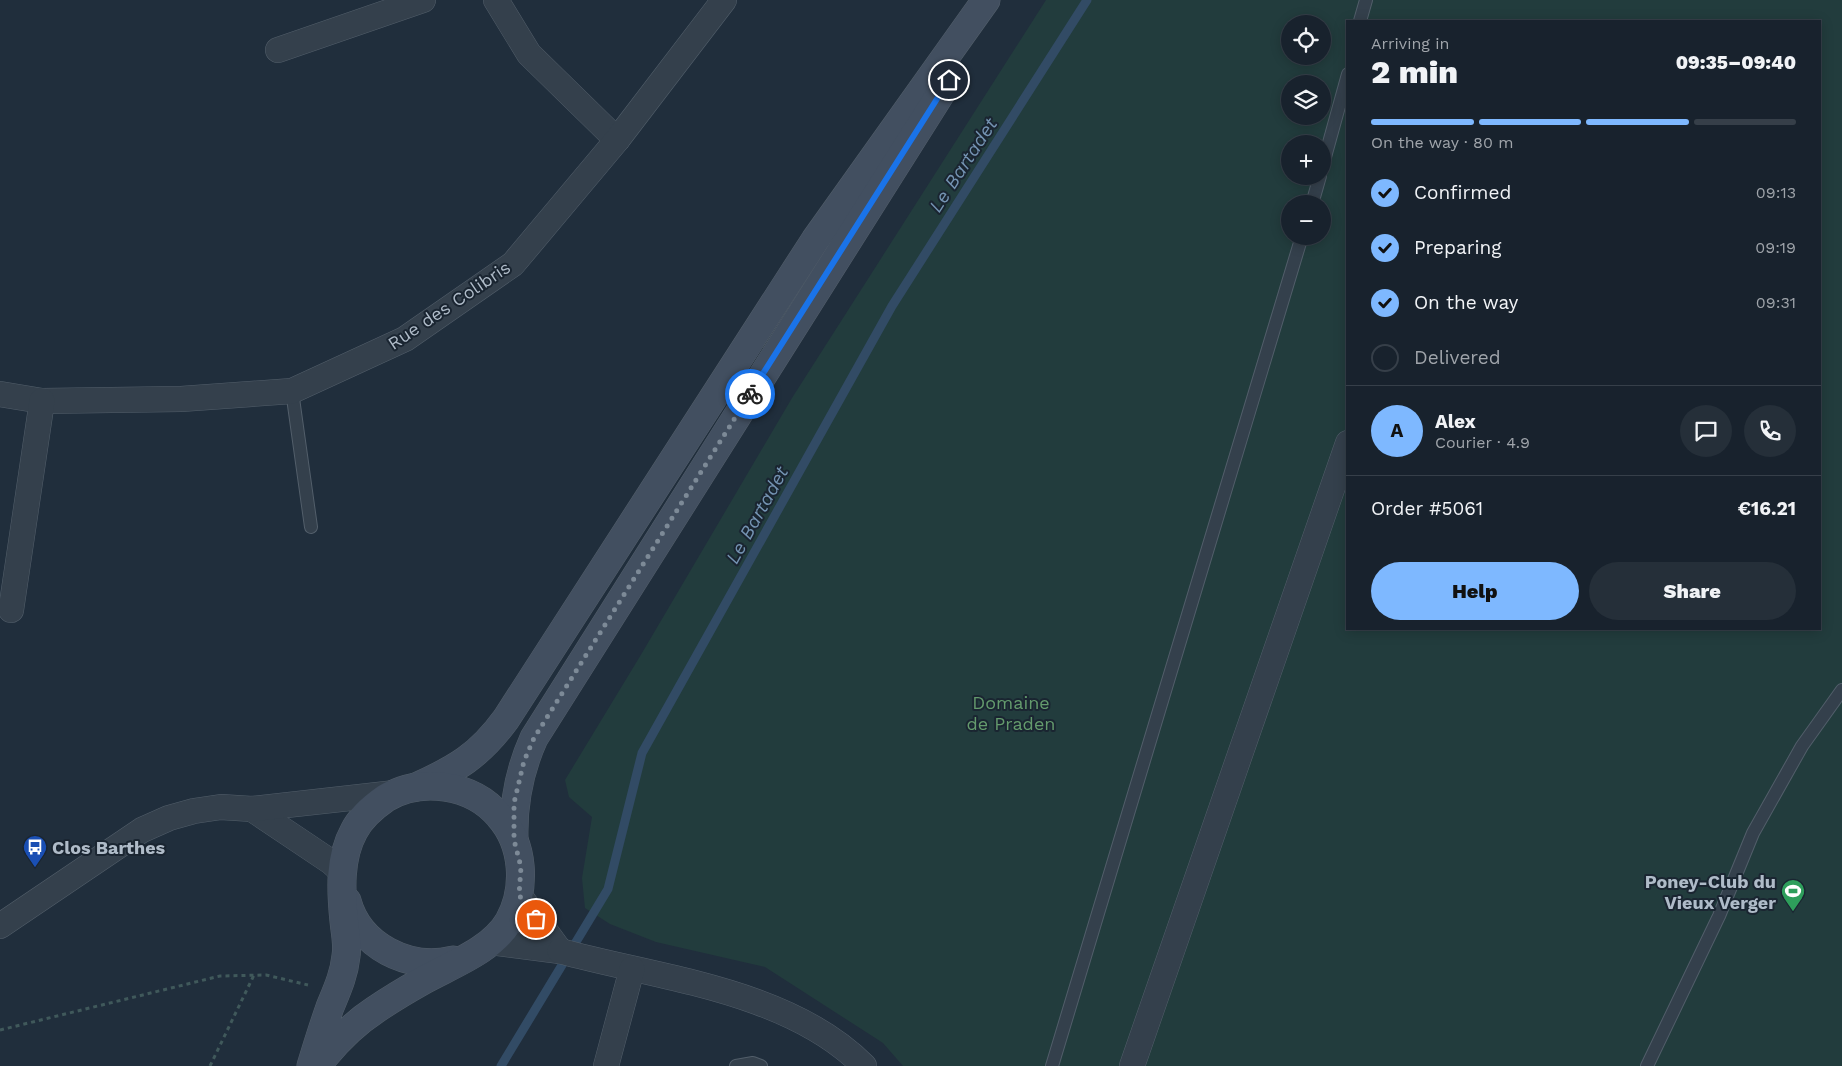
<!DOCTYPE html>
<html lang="en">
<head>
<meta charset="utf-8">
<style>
  :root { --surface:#18222d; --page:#252f39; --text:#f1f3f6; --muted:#9fa4aa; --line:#363f49; --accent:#7eb8ff }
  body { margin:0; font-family:"Work Sans",sans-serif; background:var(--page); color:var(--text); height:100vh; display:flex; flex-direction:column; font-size:19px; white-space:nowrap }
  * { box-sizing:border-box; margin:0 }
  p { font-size:16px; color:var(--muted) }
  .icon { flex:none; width:28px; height:28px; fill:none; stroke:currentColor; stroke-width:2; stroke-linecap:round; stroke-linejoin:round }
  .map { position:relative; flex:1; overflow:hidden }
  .side { position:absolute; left:1346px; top:20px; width:475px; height:610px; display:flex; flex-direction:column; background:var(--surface); border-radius:0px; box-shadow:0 2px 12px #0003,0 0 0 1px var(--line) }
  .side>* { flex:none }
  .tools { position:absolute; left:1281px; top:15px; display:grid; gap:10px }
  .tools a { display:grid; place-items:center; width:50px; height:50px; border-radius:50%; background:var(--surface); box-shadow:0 2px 12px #0003,0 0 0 1px var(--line); font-size:25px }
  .pin { position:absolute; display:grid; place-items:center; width:42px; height:42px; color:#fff; margin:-21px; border:2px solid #fff; border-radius:50%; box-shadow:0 1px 5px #0007 }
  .courier { position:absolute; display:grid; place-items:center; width:50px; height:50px; margin:-25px; border:4px solid #1a73e8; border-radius:50%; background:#fff; color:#222; box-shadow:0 1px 6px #0007 }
  .head em { font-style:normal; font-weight:800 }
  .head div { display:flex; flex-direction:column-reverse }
  .head { display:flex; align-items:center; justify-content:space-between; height:85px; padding:0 25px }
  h1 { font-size:32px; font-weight:800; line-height:38px }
  .bar { display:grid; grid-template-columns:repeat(4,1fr); gap:8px 5px; align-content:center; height:60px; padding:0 25px }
  .bar i { height:6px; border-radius:4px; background:var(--line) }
  .bar .current { background:var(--accent) }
  .bar p { grid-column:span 4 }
  .line { display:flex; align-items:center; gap:12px; padding:0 25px; border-top:1px solid var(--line) }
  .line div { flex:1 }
  .round { display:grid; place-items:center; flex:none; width:52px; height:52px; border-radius:26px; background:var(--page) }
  ol { padding:0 25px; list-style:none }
  li { display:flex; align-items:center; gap:15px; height:55px }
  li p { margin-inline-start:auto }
  li .icon { padding:5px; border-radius:50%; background:var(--accent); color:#111; stroke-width:4 }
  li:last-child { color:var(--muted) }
  li i { width:28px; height:28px; border:2px solid var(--line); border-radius:50% }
  .cta { display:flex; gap:10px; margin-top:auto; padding:10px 25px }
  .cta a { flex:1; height:58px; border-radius:30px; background:var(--accent); color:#111; font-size:20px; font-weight:800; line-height:58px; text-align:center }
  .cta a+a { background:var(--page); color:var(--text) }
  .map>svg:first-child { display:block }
  .green { fill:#223c3d; fill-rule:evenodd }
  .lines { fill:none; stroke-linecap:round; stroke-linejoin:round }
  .stream { stroke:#324b65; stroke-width:9 }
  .lane-casing { stroke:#525e6a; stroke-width:14 }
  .street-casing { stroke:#525e6a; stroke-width:26 }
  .secondary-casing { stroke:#525e6a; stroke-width:29 }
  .path { stroke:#40595b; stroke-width:3; stroke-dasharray:4 4; stroke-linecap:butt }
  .lane { stroke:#34404c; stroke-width:12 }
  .street { stroke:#34404c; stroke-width:25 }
  .secondary { stroke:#424f60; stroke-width:28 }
  .done { stroke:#7d8a97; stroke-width:5; stroke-dasharray:0 9 }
  .route { stroke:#1a73e8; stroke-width:6 }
  .labels { text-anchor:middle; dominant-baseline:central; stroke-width:4; stroke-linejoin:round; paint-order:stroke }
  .street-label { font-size:18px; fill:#afbbc8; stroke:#1a2531 }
  .park-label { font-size:18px; fill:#649b6d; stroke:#1a2531 }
  .poi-label { font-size:18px; font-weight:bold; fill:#afbbc8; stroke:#1a2531; text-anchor:start }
  .water-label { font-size:19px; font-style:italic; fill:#7493b2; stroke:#1a2531 }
</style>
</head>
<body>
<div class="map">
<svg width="1842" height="1066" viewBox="0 0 1842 1066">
  <rect width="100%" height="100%" fill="#202e3c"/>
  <!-- green -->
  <path class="green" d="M1046,0H1842V1066H903L883,1043L765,967L656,942L610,924L585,908L582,878L592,817L569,797L565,780L642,653L792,398ZM1348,21H1820V629H1348ZM1290,24H1322V56H1290ZM1290,84H1322V116H1290ZM1290,144H1322V176H1290ZM1290,204H1322V236H1290Z"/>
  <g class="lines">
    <!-- stream -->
    <path class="stream" d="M501,1066L608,889L642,753L892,306L1087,0"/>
    <!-- lane casing -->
    <g class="lane-casing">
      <g id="lane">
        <path d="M1360,21L1366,0"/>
        <path d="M1322,168L1348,74"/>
        <path d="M1312,204L1320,176"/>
        <path d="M292,391L311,527"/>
        <path d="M736,1066L753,1063L761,1066"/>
        <path d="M1052,1066L1302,236"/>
        <path d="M1647,1066L1719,916L1753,833L1802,746L1842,690"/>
      </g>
    </g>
    <!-- street casing -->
    <g class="street-casing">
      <g id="street">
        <path d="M496,0L529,54L617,140"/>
        <path d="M278,50L423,0"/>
        <path d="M0,394L42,401L181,399L292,391L405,339L513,264L617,140L724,0"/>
        <path d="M11,610L42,401"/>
        <path d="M252,809L331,862L343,873"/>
        <path d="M0,926L142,830L169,818L194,811L221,807L252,809L395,793"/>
        <path d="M490,942L560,951L519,895"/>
        <path d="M560,951C658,978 789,990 864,1066"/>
        <path d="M606,1066L632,969"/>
        <path d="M1132,1066L1348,443"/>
      </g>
    </g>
    <!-- secondary casing -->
    <g class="secondary-casing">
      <g id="secondary">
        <path d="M416,787C456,769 479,756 506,719L815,240L986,0"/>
        <path d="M514,839C513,803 519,771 534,738L943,90"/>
        <path d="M347,901C359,946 409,971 453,960"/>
        <path d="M311,1066C317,1046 323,1027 330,1007C337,990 344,975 346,956C348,944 345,933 344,921C341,892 339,858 354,831C361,817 373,807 386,798C421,777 472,784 499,816C524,844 527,888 509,921C492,950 453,964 424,980C408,989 391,999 375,1010C352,1025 333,1045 317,1066"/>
      </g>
    </g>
    <!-- path -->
    <g class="path">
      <path d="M0,1030L220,976L266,975L308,985"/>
      <path d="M210,1066L254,975"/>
    </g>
    <!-- lane -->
    <use href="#lane" class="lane"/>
    <!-- street -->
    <use href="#street" class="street"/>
    <!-- secondary -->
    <use href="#secondary" class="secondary"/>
  </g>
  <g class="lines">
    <!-- done -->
    <path class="done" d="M536,919L519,895L521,867L514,840V803L524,761L534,738L750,394"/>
    <!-- route -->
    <path class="route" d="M750,394L949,80"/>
  </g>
  <!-- icons -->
  <defs>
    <g id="bus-pin" transform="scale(1.25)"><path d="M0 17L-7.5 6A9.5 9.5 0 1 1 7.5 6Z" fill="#1a4fb4" stroke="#1a2531"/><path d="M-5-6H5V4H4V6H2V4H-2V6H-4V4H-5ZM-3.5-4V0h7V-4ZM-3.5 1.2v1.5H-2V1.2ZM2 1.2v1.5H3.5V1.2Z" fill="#fff"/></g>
    <g id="stadium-pin" transform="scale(1.25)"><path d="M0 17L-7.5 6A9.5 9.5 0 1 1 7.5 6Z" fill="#2e9e5b" stroke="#1a2531"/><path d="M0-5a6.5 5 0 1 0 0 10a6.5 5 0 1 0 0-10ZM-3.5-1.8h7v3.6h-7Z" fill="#fff"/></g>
  </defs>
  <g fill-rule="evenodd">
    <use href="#bus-pin" x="35" y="847"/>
    <use href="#stadium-pin" x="1793" y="891"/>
  </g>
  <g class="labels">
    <!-- street labels -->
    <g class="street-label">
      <text transform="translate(449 305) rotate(-34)">Rue des Colibris</text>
    </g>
    <!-- park labels -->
    <g class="park-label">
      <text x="1011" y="702">Domaine<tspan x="1011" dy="21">de Praden</tspan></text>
    </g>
    <!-- poi labels -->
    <g class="poi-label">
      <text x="52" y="847">Clos Barthes</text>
      <text x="1776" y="881" text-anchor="end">Poney-Club du<tspan x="1776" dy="21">Vieux Verger</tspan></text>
    </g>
    <!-- water labels -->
    <g class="water-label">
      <text transform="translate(963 165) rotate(-57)">Le Bartadet</text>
      <text transform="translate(757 515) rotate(-61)">Le Bartadet</text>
    </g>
  </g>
</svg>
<div class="tools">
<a><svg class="icon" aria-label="locate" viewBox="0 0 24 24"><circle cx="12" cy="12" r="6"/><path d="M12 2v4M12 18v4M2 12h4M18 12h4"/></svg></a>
<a><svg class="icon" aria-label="layers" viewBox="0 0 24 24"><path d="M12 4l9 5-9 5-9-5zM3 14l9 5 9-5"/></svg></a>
<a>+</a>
<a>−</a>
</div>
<div class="pin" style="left:536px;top:919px;background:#ea580c"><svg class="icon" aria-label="bag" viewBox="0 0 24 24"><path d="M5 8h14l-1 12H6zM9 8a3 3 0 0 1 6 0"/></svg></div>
<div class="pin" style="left:949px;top:80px;background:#1f2937"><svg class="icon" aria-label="home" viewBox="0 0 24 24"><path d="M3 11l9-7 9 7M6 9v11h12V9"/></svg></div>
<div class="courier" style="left:750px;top:394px"><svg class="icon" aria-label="bike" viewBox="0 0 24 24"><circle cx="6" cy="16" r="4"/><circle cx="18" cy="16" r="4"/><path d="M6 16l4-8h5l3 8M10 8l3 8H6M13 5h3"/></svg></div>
<section class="side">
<div class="head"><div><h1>2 min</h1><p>Arriving in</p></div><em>09:35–09:40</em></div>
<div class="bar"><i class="current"></i><i class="current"></i><i class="current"></i><i></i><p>On the way · 80 m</p></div>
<ol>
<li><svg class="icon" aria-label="check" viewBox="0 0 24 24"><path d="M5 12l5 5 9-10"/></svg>Confirmed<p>09:13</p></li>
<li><svg class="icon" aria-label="check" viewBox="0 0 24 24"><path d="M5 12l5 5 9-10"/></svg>Preparing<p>09:19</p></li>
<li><svg class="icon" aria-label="check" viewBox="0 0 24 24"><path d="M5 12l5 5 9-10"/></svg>On the way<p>09:31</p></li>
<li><i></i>Delivered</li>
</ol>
<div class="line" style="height:90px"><b class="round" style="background:var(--accent);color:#111">A</b><div><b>Alex</b><p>Courier · 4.9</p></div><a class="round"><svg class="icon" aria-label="chat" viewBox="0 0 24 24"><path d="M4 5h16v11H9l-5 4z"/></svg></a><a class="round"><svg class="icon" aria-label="phone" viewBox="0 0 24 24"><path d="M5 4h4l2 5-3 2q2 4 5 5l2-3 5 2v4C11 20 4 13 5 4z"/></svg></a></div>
<div class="line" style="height:65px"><div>Order #5061</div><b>€16.21</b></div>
<div class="cta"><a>Help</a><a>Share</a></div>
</section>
</div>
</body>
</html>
